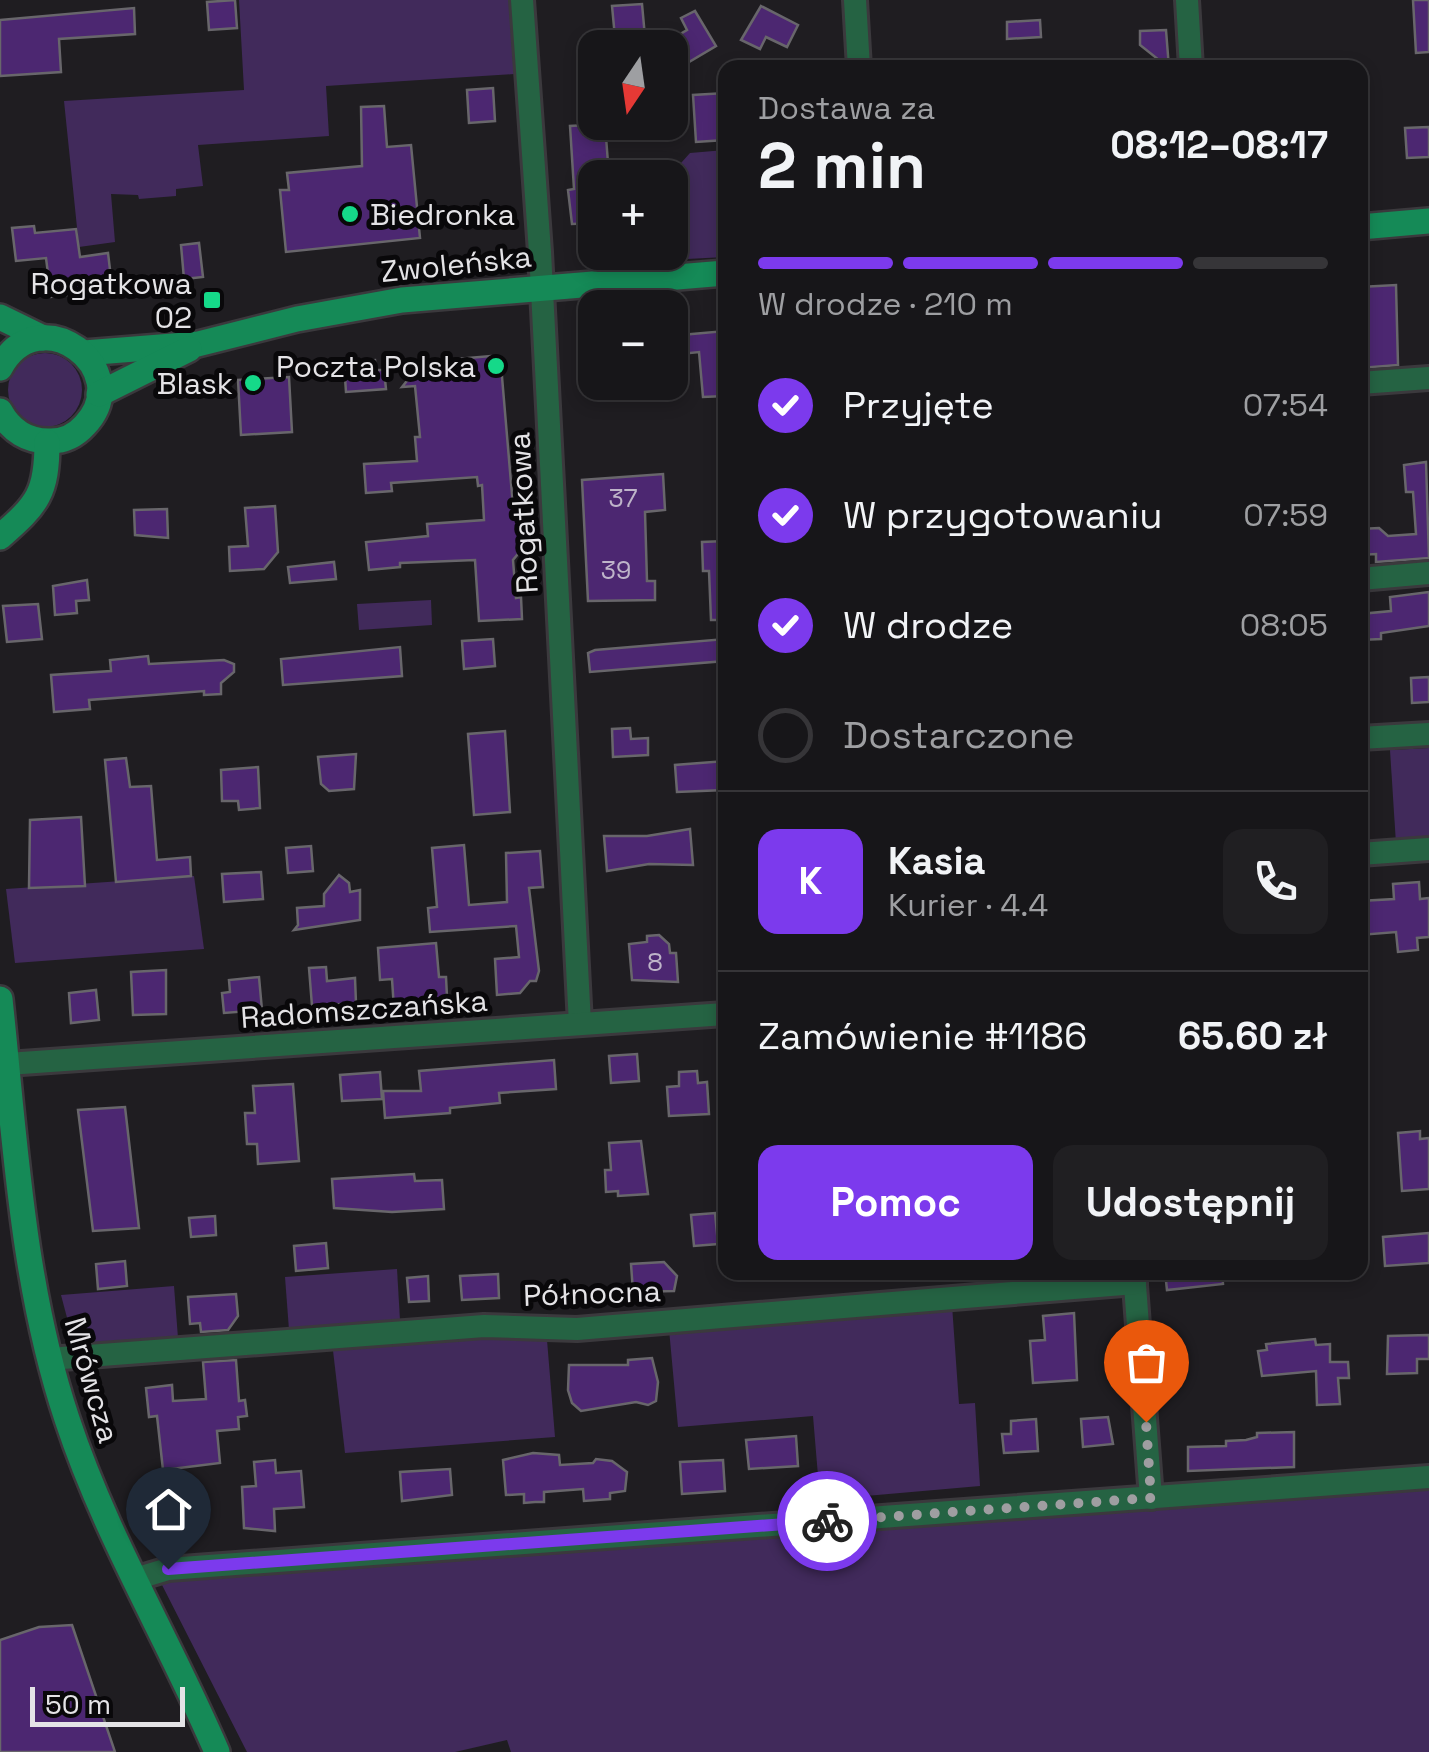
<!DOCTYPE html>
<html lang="pl">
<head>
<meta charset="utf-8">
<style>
  :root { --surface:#171619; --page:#201f22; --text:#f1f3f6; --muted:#9e9fa2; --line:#363538; --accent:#7c3aed }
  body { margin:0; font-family:"Space Grotesk",sans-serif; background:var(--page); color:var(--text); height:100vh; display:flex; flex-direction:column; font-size:38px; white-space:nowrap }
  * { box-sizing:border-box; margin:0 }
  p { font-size:32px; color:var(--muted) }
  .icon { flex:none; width:55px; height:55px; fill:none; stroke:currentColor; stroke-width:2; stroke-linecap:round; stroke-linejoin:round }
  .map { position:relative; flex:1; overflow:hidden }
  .side { position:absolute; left:718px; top:60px; width:650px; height:1220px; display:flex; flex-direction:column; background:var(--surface); border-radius:20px; box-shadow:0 5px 15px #0003,0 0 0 2px var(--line) }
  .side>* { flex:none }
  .needle { width:65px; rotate:193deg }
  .tools { position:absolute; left:578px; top:30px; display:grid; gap:20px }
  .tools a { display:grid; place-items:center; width:110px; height:110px; border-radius:20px; background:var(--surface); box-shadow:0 5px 15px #0003,0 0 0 2px var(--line); font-size:50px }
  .scale { position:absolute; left:30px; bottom:25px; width:155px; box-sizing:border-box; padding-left:10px; border:5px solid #e4e3e6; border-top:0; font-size:28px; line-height:35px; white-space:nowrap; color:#e4e3e6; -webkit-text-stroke:8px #09080a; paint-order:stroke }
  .pin { position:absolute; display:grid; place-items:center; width:85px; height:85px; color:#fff; margin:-102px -42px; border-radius:50% 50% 50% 0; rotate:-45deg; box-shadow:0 0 10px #0007 }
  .pin .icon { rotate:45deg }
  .courier { position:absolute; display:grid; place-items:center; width:100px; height:100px; margin:-50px; border:8px solid #7c3aed; border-radius:50%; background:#fff; color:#222; box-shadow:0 2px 12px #0007 }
  .head em { font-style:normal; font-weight:700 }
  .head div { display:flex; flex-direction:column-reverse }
  .head { display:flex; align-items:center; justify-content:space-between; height:170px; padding:0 40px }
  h1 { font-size:65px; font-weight:700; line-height:75px }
  .bar { display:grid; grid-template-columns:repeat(4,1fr); gap:15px 10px; align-content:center; height:120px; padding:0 40px }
  .bar i { height:12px; border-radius:8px; background:var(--line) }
  .bar .current { background:var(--accent) }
  .bar p { grid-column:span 4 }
  .line { display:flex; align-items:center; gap:25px; padding:0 40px; border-top:2px solid var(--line) }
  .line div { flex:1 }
  .round { display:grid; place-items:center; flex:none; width:105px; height:105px; border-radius:20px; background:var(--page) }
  ol { padding:0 40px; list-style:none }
  li { display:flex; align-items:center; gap:30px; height:110px }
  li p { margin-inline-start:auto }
  li .icon { padding:10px; border-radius:50%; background:var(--accent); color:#fff; stroke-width:4 }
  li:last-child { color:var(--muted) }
  li i { width:55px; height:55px; border:5px solid var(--line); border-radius:50% }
  .button { display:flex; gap:20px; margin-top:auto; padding:20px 40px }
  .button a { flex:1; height:115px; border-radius:20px; background:var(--accent); color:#fff; font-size:40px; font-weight:700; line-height:115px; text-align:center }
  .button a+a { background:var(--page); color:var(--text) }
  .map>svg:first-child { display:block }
  .green { fill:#412a5b }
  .building { fill:#4c2771; stroke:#68666b; stroke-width:2.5 }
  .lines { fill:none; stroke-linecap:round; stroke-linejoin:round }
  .street-casing { stroke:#3b393d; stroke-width:28 }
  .secondary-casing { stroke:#3b393d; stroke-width:30 }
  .street { stroke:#256343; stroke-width:22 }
  .secondary { stroke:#158a57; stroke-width:25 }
  .done { stroke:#9f9ea1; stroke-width:10; stroke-dasharray:0 18 }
  .route { stroke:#7c3aed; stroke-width:12 }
  .poi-dot { fill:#15d989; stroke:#09080a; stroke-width:4 }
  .labels { text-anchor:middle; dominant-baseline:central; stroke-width:10; stroke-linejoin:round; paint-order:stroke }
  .number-label { font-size:25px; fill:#beb4c9 }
  .poi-label { font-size:30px; fill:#e4e3e6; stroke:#09080a; text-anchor:end }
  .street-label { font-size:30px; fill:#e4e3e6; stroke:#09080a }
</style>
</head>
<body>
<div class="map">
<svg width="1429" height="1752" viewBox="0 0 1429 1752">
  <rect width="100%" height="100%" fill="#1f1d21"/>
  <!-- green -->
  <g class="green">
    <path d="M239,0H509L514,74L326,86L329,136L198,145L203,186L176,189V196L139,199L138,195L111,194L115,242L79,247L64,101L244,90Z"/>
    <path d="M725,150V257L687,259L681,163L690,153Z"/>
    <circle cx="45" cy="390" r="37"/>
    <path d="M431,600L432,625L359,630L357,604Z"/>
    <path d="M1429,748V842L1396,844L1390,750Z"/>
    <path d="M194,876L204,949L15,963L6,889Z"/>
    <path d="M397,1269L400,1320L289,1330L285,1277Z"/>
    <path d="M174,1286L178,1338L75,1348L61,1295Z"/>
    <path d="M952,1305L959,1404L975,1403L980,1486L820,1500L813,1416L678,1427L669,1329Z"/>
    <path d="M512,1332L547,1340L555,1437L345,1453L332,1342Z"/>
    <path d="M1429,1488V1752H511L507,1740L455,1752H247L161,1583L164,1577Z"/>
  </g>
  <!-- building -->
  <g class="building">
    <path d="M235,0L237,28L209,30L207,2Z"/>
    <path d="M1413,0H1429V52L1416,53Z"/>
    <path d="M642,4L646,48H616L612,6Z"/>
    <path d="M761,6L798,25L787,47L766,37L760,49L741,40Z"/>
    <path d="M134,8L135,34L59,39L61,72L0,76V20Z"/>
    <path d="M695,11L716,46L689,62L675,37L687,30L681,18Z"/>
    <path d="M1040,20L1041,37L1007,39V22Z"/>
    <path d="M1166,30L1169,68L1140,45V31Z"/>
    <path d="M493,88L495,121L469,123L467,90Z"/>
    <path d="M725,93V140L696,142L693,95Z"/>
    <path d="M384,106L387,147L411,145L420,238L286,252L280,190H289L287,173L362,166L361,107Z"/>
    <path d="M605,124L608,163L595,164V223L572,224L568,190L574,189L570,126Z"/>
    <path d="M1429,127V157L1407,158L1405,128Z"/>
    <path d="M34,226L35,233L76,229L80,257L108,253L112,286L108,291L51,297L46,258L16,261L12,228Z"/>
    <path d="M199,243L203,277L184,279L181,245Z"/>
    <path d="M1396,285L1398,365L1360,368V287Z"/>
    <path d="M725,331V396L703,397L699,352L670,355V336Z"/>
    <path d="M491,356L501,365L514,518L519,517L522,549L513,560L516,598L521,597L522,619L479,621L475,560L400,563V567L369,570L366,542L428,536L427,524L484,520L482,485L478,486L477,477L391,483L392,491L366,493L364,464L417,461L415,437H420L415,386L402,387L422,362Z"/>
    <path d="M375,360L376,370H384L386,389L346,392L344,363Z"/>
    <path d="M289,377L292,432L241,435L238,380Z"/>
    <path d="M1426,462L1429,558L1376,562V554L1360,555V529L1379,528L1388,536L1416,534L1413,492H1406L1404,465Z"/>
    <path d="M663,474L665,510L645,512L647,581H655V600L588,601L582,480Z"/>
    <path d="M275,506L278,552L264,569L230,571L229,547L248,546L245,508Z"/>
    <path d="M167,509L168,538L135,535L134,510Z"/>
    <path d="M725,541V620H711L709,571H703L702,542Z"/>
    <path d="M334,562L336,579L290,583L288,567Z"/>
    <path d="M87,580L89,600L76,601L77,613L55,615L53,586Z"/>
    <path d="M1429,592V626L1381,633V639L1360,640V614L1391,611L1390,597Z"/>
    <path d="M38,604L42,639L7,642L3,606Z"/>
    <path d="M493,639L495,666L464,669L462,641Z"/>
    <path d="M725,639V661L590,672L588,653L595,650Z"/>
    <path d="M400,647L402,676L283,685L281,659Z"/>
    <path d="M148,656L149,664L224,660L234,664V672L221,683V694L204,695V691L89,700L90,709L54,712L51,675L111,671L110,660Z"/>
    <path d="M1429,677V702L1412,703L1411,678Z"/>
    <path d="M630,728L631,739L648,738V755L613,757L612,729Z"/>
    <path d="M505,731L510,812L474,815L468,734Z"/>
    <path d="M356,754L354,789L329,791L321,784L318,757Z"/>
    <path d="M126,758L130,787L151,786L157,860L190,857L191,876L116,882L105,760Z"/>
    <path d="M725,761V790L677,792L675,765Z"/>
    <path d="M258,767L260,808L239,810L238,801H222L221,770Z"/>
    <path d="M81,817L85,886L29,888L30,820Z"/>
    <path d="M690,829L693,865L649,864L607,871L604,836H647Z"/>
    <path d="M464,845L469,905L507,902L506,853L540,851L543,887L529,888L539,971L536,981H530L520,993L497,995L495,959L519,957L516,926L430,932L428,908L437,907L432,848Z"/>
    <path d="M311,846L313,871L288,873L286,848Z"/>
    <path d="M261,872L263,899L224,902L222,874Z"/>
    <path d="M339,875L349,883L350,892L360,890V920L294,930L298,925L297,908L324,906V894Z"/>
    <path d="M1419,882L1420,899L1429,898V937L1417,938L1418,950L1398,952L1396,932L1360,935V901L1394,899L1393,884Z"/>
    <path d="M659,935L669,944L670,953H676L678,982L632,980L629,944L647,942V936Z"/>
    <path d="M436,943L439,977H446L447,997L440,998L441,1006L394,1009L392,979L380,980L378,948Z"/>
    <path d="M326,967L327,981L355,978L356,1003L312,1006L309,968Z"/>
    <path d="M166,970V1014L133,1015L131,972Z"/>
    <path d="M259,977L262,1010L224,1013L222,993L230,992L229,980Z"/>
    <path d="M96,990L99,1020L71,1023L69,993Z"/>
    <path d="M637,1054L639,1081L611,1083L609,1056Z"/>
    <path d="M554,1060L556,1089L499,1093L500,1103L450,1108V1113L385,1118L383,1091H421L419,1071Z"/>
    <path d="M697,1071L698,1083L707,1082L709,1114L669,1116L667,1087L679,1086V1072Z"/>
    <path d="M380,1072L382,1099L342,1101L340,1075Z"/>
    <path d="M293,1084L299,1161L258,1164L257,1144H247L245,1113H255L253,1086Z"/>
    <path d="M125,1107L139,1228L93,1231L78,1110Z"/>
    <path d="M1420,1131V1139L1429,1138V1189L1402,1191L1398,1133Z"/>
    <path d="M641,1141L648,1194L618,1196V1191L606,1192L605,1170H611L609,1143Z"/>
    <path d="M414,1174L415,1181L442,1180L444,1209L392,1212L334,1208L332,1179Z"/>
    <path d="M715,1213L718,1244L694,1246L691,1215Z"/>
    <path d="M215,1216L216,1235L191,1237L189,1218Z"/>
    <path d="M1429,1233V1263L1385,1266L1383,1237Z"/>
    <path d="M326,1243L328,1268L296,1271L294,1246Z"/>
    <path d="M125,1261L127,1286L98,1289L96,1264Z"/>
    <path d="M664,1262L677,1276L674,1291L633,1292L631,1264Z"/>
    <path d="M1165,1272H1222L1223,1284L1167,1290Z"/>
    <path d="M498,1274L499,1298L462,1300L460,1276Z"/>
    <path d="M428,1276L429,1301L409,1302L407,1278Z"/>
    <path d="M236,1294L238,1316L228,1330L201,1332L200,1323L190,1324L188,1297Z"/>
    <path d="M1074,1313L1077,1380L1033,1383L1030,1341L1045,1340L1043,1316Z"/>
    <path d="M1429,1335V1359H1417V1373L1387,1374L1388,1336Z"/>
    <path d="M1315,1339L1316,1345L1330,1344V1362H1348L1349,1378H1338L1340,1404L1317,1405L1316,1371L1262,1376L1258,1351L1267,1350L1266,1344Z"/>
    <path d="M652,1358L658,1382L656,1401L648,1405L636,1402L581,1411L572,1403L568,1390L569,1365H628V1360Z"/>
    <path d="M236,1360L239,1401L245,1400L247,1416L238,1417L239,1429L217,1431L220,1463L163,1470L157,1416L149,1417L146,1388L172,1385L173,1401L206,1399L203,1362Z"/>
    <path d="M1108,1417L1113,1444L1083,1447L1081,1419Z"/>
    <path d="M1036,1419L1038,1451L1004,1453L1002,1434H1011V1421Z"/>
    <path d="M1294,1432V1467L1188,1471V1447L1226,1446V1441L1246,1440L1257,1437V1433Z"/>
    <path d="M796,1436L798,1466L749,1469L746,1440Z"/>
    <path d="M533,1453L559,1455L560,1465L593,1463L596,1459L612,1461L627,1472L625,1491L610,1493V1499L584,1501L583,1489L544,1492V1502H535L524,1503V1494L506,1495L503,1460Z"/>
    <path d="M275,1460L276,1473L301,1471L304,1507L274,1509L275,1531L244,1528L242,1487L256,1486L254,1462Z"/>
    <path d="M723,1460L725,1491L682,1494L680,1462Z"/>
    <path d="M450,1469L452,1495L402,1501L400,1472Z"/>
    <path d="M72,1625L115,1752H0V1640L39,1627Z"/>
  </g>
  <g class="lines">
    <!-- street casing -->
    <g class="street-casing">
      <g id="street">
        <path d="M522,0L540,252L580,1024"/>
        <path d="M855,0L859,68"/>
        <path d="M1187,0L1191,68"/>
        <path d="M1360,383L1429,378"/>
        <path d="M1360,579L1429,573"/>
        <path d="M1360,738L1429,734"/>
        <path d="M1360,854L1429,849"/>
        <path d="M7,1064L725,1014"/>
        <path d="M1134,1272L1151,1498"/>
        <path d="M49,1359L484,1326L577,1329L1135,1283"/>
        <path d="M135,1579L168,1569L1429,1477"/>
      </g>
    </g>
    <!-- secondary casing -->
    <g class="secondary-casing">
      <g id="secondary">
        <path d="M1360,227L1429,221"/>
        <path d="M0,317L43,338"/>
        <path d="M84,353L198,344L297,319L402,300L725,273"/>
        <path d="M0,368C39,295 137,370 85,425C76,435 64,441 51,441C28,442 11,431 0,411"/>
        <path d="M99,394L189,349"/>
        <path d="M0,537C38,504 47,493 47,442"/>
        <path d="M0,999C15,1139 22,1284 67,1419C105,1535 169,1640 217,1752"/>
      </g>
    </g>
    <!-- street -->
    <use href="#street" class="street"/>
    <!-- secondary -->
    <use href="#secondary" class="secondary"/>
  </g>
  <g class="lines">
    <!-- done -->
    <path class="done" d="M827,1521L1151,1498L1146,1422"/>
    <!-- route -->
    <path class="route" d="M168,1569L827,1521"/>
  </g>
  <!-- markers -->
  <g class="poi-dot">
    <circle cx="350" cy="214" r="10"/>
    <rect x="202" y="290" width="20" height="20" rx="5"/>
    <circle cx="496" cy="366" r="10"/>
    <circle cx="253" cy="383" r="10"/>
  </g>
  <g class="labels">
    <!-- number labels -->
    <g class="number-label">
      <text x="623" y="498">37</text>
      <text x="616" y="570">39</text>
      <text x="655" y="962">8</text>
    </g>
    <!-- poi labels -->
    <g class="poi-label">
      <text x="370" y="214" text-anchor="start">Biedronka</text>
      <text x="192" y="283">Rogatkowa<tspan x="192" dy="34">02</tspan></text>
      <text x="476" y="366">Poczta Polska</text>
      <text x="233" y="383">Blask</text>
    </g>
    <!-- street labels -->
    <g class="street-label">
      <text transform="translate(456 264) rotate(-6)">Zwoleńska</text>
      <text transform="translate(523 513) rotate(-93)">Rogatkowa</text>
      <text transform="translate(364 1009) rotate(-4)">Radomszczańska</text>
      <text transform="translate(592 1293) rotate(-2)">Północna</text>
      <text transform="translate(92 1380) rotate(74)">Mrówcza</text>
    </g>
  </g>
</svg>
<div class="tools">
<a><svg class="needle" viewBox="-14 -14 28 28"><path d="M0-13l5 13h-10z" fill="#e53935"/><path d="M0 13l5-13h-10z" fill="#9e9fa2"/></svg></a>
<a>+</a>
<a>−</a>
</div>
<div class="scale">50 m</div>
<div class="pin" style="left:1146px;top:1422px;background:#ea580c"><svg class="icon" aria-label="bag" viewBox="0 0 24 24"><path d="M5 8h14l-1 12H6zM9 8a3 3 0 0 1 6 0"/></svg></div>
<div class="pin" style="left:168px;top:1569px;background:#1f2937"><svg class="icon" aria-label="home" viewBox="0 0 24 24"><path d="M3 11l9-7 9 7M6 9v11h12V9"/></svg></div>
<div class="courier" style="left:827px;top:1521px"><svg class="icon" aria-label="bike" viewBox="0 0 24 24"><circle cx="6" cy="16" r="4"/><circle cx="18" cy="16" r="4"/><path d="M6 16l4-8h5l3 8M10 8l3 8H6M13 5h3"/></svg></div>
<section class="side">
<div class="head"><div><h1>2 min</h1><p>Dostawa za</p></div><em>08:12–08:17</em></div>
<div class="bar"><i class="current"></i><i class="current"></i><i class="current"></i><i></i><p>W drodze · 210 m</p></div>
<ol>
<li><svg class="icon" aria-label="check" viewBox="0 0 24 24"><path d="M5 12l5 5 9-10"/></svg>Przyjęte<p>07:54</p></li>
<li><svg class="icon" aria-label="check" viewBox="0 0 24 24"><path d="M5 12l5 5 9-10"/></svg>W przygotowaniu<p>07:59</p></li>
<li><svg class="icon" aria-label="check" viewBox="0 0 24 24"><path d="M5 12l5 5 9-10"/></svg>W drodze<p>08:05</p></li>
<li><i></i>Dostarczone</li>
</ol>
<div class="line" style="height:180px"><b class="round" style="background:var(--accent);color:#fff">K</b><div><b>Kasia</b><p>Kurier · 4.4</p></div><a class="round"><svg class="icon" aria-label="phone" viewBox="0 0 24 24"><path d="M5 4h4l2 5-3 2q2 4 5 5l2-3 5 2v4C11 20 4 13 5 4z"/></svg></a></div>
<div class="line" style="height:130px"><div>Zamówienie #1186</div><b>65.60 zł</b></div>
<div class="button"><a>Pomoc</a><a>Udostępnij</a></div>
</section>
</div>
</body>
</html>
